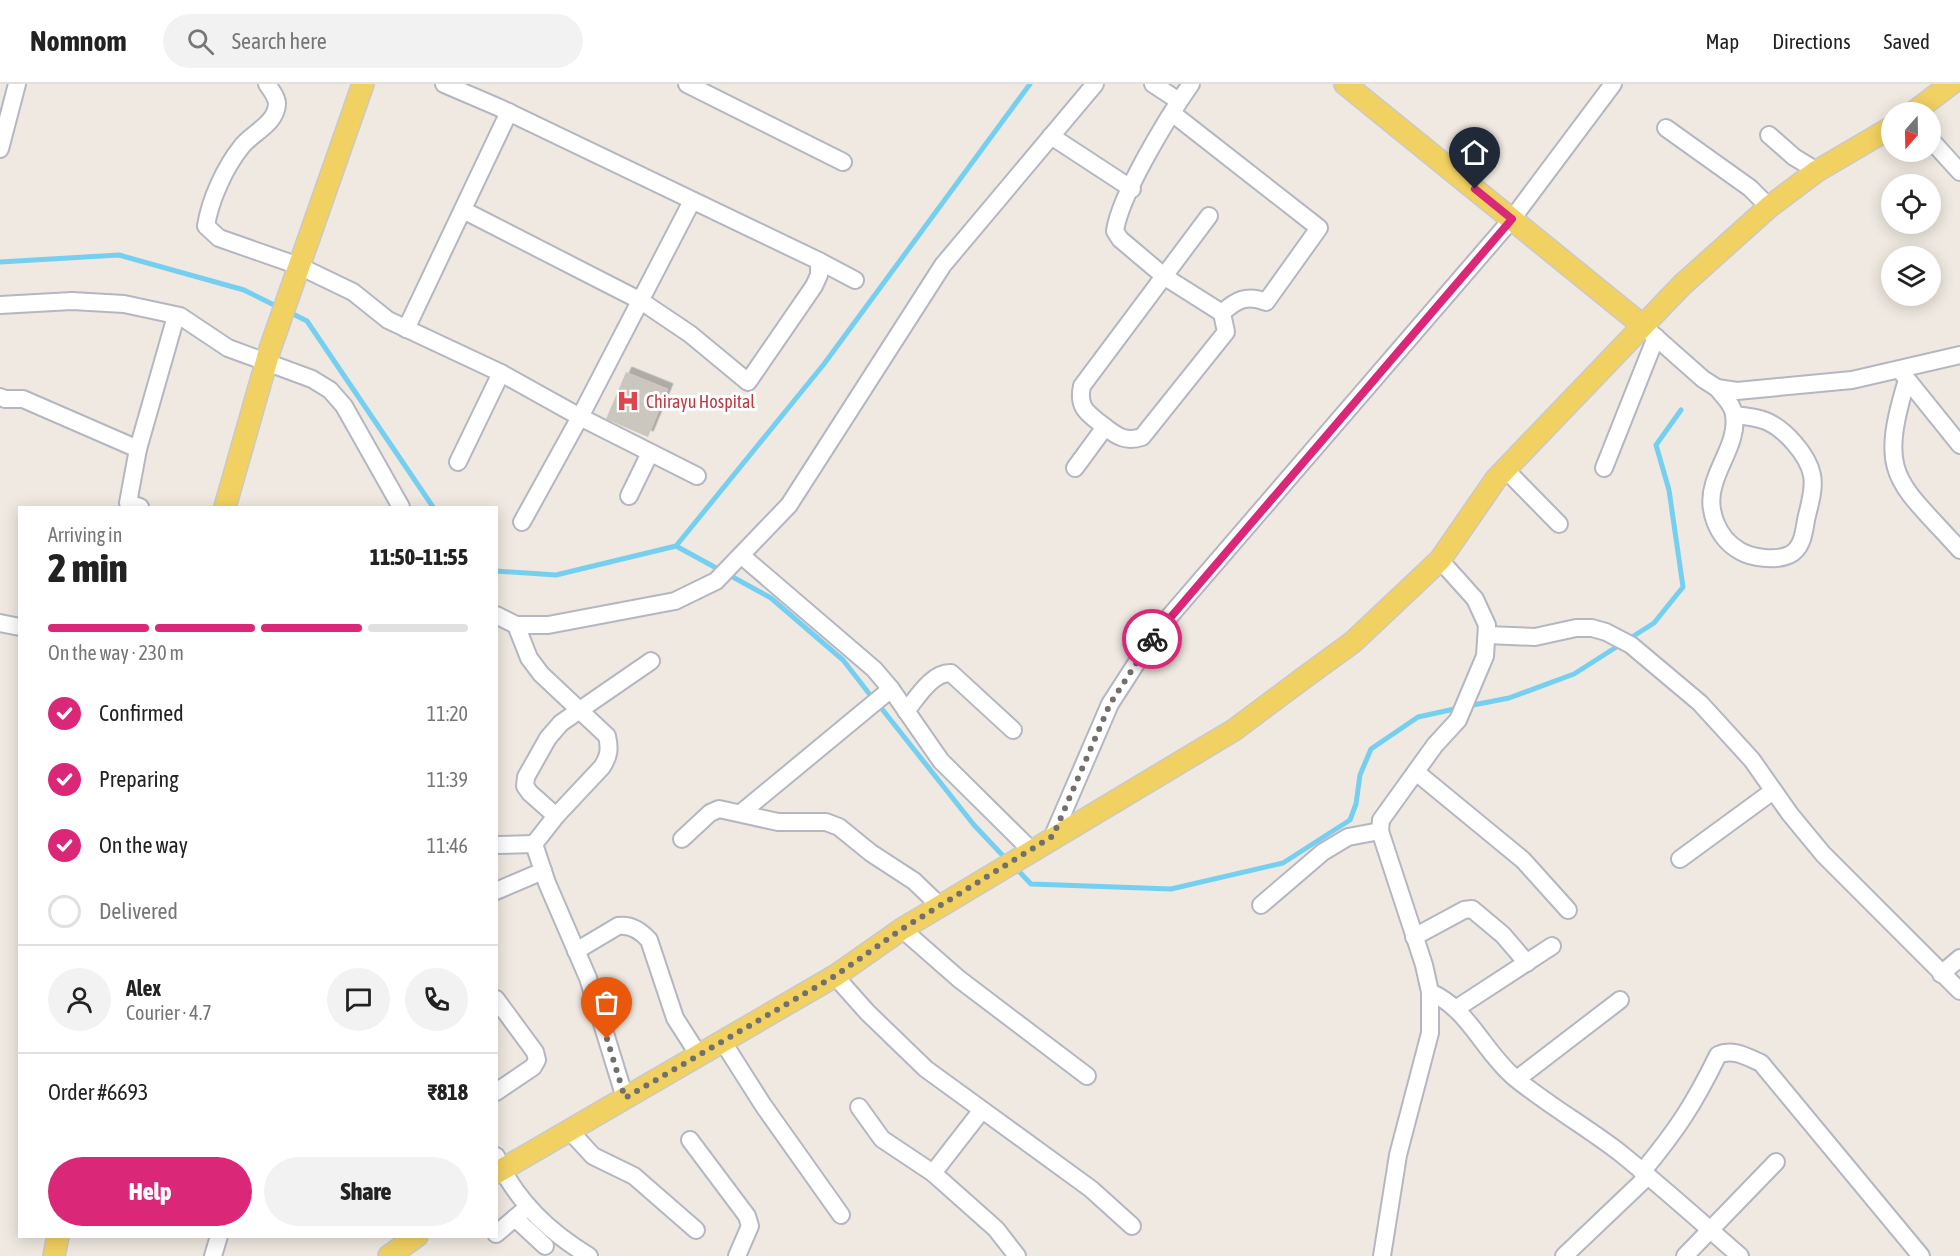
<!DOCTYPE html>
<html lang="en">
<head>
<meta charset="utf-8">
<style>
  :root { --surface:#fff; --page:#f2f2f2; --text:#222; --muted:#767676; --line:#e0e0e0; --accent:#db2777 }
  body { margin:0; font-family:"Asap Condensed",sans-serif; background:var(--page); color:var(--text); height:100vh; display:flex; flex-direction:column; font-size:22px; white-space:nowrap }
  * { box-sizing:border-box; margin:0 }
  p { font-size:20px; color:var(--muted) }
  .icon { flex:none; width:33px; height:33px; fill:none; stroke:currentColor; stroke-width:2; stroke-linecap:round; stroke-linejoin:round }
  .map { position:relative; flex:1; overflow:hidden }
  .sheet { position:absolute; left:18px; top:422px; width:480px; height:732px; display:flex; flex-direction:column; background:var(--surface); border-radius:0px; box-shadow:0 3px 15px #0003 }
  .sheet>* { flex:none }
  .needle { width:39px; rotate:200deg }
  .tools { position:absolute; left:1881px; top:18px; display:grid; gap:12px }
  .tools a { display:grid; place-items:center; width:60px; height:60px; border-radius:50%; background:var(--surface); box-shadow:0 3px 15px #0003; font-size:30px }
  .pin { position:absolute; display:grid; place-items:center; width:51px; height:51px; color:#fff; margin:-62px -26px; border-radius:50% 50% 50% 0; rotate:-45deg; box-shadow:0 0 6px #0007 }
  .pin .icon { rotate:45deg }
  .courier { position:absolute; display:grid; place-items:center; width:60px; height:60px; margin:-30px; border:4px solid #db2777; border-radius:50%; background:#fff; color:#222; box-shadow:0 2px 8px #0007 }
  .headline em { font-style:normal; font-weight:800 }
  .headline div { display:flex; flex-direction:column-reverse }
  .headline { display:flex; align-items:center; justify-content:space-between; height:102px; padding:0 30px }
  h1 { font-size:39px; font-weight:800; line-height:45px }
  .bar { display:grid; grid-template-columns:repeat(4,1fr); gap:9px 6px; align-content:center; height:72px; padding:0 30px }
  .bar i { height:8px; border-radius:4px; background:var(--line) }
  .bar .current { background:var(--accent) }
  .bar p { grid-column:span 4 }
  .line { display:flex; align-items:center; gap:15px; padding:0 30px; border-top:2px solid var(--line) }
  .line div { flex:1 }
  .round { display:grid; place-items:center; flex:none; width:63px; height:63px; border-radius:32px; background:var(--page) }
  ol { padding:0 30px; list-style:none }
  li { display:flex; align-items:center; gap:18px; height:66px }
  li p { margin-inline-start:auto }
  li .icon { padding:6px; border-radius:50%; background:var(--accent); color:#fff; stroke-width:4 }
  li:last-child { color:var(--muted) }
  li i { width:33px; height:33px; border:3px solid var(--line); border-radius:50% }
  .primary-button { display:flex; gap:12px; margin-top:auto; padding:12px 30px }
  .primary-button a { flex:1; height:69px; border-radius:36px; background:var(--accent); color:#fff; font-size:24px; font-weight:800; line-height:69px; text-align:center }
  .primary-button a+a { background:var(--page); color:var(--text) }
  header { display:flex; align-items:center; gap:36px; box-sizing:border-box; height:84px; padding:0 30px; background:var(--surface); border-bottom:2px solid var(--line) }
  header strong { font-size:28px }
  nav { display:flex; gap:33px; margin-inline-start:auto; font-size:21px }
  .search { width:420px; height:54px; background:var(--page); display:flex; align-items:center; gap:15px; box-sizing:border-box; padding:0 21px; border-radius:33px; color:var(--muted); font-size:22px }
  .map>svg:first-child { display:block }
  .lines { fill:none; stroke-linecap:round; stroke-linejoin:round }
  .stream { stroke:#75cff0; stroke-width:5 }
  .building { fill:#cbc7bf; filter:url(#shadow) }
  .minor-casing { stroke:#b4b7c1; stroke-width:20 }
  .major-casing { stroke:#c9c9c9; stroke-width:24 }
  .minor { stroke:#fff; stroke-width:16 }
  .major { stroke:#f2d163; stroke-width:21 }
  .done { stroke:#726f6d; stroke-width:6; stroke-dasharray:0 10.8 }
  .route { stroke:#db2777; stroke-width:8 }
  .labels { text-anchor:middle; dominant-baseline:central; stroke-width:6; stroke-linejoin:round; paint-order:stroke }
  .health-label { font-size:18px; fill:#be3a42; stroke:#fff; text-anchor:start }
</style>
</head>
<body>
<header>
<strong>Nomnom</strong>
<div class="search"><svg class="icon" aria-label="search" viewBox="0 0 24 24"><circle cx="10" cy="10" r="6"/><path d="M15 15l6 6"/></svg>Search here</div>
<nav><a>Map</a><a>Directions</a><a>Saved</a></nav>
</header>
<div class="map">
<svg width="1960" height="1172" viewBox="0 0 1960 1172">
  <defs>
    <filter id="shadow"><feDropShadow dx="5.5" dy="-5.5" stdDeviation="0" flood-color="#0004"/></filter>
  </defs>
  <rect width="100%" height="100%" fill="#efe9e1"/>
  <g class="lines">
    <!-- stream -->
    <g class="stream">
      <path d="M0,178L119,171L244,206L278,223"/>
      <path d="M289,228L307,237L433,423"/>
      <path d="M676,462L771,514L843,576L871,612"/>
      <path d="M496,487L556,491L676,462L824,280L1030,0"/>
      <path d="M1468,622L1509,614L1574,590L1654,539L1683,503L1669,406L1656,361L1681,326"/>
      <path d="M882,625L974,741L1007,776"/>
      <path d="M1014,782L1031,800L1171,805L1283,779L1350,736L1356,720L1360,691L1371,665L1418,633L1459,624"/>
    </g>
  </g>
  <!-- building -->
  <path class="building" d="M626,288L668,305L648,353L606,335Z"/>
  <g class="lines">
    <!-- minor casing -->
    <g class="minor-casing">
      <g id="minor">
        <path d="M267,0C271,6 277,13 277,20C276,40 252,49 242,62C225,83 210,116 206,142L219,154L299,182L353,208L388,236L501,289L580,333L522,438"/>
        <path d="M444,0L500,24L819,177V191L814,202L748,298L690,250L641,217L463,126"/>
        <path d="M687,0L843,78"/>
        <path d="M1153,0L1179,17"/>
        <path d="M1172,29L1319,144L1266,218C1247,210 1236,216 1222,229L1165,193L1120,155L1115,147C1120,111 1169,31 1191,0"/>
        <path d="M1666,44L1750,104L1769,123"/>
        <path d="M1769,51L1794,73L1817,87"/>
        <path d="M1051,52L1132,105"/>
        <path d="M1930,55L1960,88"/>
        <path d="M0,65L17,0"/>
        <path d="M692,117L580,333L697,392"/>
        <path d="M819,177L855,196"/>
        <path d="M0,221L72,217L124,220L180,232L228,264L312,295L330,306L344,322L401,423"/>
        <path d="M1642,241L1703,295L1717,304L1737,307L1852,296L1960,271"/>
        <path d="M406,245L509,28"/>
        <path d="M1902,289L1960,361"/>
        <path d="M1907,296C1877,393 1897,396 1960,466"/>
        <path d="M1717,304C1723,312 1733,320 1734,331C1738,355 1720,378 1714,400C1706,425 1717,454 1740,467C1752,474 1775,477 1789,471C1802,465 1804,449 1806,436C1809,422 1815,405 1812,391C1808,371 1785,345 1766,337C1756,333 1745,332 1734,331"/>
        <path d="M0,313L5,315H23L138,365L128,419L140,423"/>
        <path d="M1105,343C1118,353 1126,358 1142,353L1226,248L1222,229"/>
        <path d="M138,365L176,232"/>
        <path d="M458,378L501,289"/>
        <path d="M1075,384L1105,343C1089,330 1077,325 1082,302L1209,132"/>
        <path d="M1604,384L1656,253"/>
        <path d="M1505,385L1559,440"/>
        <path d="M629,412L650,369"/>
        <path d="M742,472L874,585L891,605L941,677L1032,767"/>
        <path d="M496,531L516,541H548L675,517L716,497L789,421L943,181L1095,0"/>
        <path d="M0,539L20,543"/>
        <path d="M516,541L529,574L541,590L607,652C610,665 609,672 602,683L556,732L534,760L547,799L588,894L625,1014"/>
        <path d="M1487,551L1535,553L1576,544H1592L1606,548L1631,561L1700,619L1752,676L1790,730L1823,770L1960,907"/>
        <path d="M906,627C917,614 932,588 951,589L1013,646"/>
        <path d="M1416,688L1523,776L1568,826"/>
        <path d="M741,729L891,605"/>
        <path d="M556,732L530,709L525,702L526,693L548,654L561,639L651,577"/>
        <path d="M1053,752L1110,620L1157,547L1512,135L1613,0"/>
        <path d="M682,755L710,729L719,725L778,738H826L839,743L871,769L914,797L941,823"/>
        <path d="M496,761L534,760"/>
        <path d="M1680,775L1773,707"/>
        <path d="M496,807L543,787"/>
        <path d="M1261,821L1323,768L1348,753L1380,747"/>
        <path d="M902,845L959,895L1087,992"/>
        <path d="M1414,853L1464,826L1472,825L1503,851L1527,879"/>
        <path d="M576,867L618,842C631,840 641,847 649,856L675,934L698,970"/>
        <path d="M1941,890L1960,874"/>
        <path d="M835,892L867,928L926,985L1091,1105L1132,1142"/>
        <path d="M1430,908C1469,925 1483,967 1515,994C1548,1021 1585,1042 1619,1068C1660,1101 1700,1137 1740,1172"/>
        <path d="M496,915L535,968L537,976L533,983L496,1008"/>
        <path d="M1457,924L1552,862"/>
        <path d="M723,958L763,1021L841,1131"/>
        <path d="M1517,995L1620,916"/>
        <path d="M859,1023L882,1055L933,1089"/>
        <path d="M982,1026L933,1089L996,1145L1017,1172"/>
        <path d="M570,1047L593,1072L634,1092L696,1146"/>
        <path d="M690,1056L747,1132L750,1142L737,1172"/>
        <path d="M496,1072C515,1116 549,1148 589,1172"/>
        <path d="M1642,1088C1677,1046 1694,1020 1718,971C1733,964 1747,973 1761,979L1921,1172"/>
        <path d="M515,1134L545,1162"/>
        <path d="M496,1150L522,1128"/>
        <path d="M213,1172L219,1152"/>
        <path d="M1382,1172L1398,1071L1430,949V908L1424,881L1380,747L1381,736L1435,661L1458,636L1485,572L1487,541L1475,515L1440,476"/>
        <path d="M1564,1172L1647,1093"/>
        <path d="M1685,1172L1776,1078"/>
      </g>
    </g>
    <!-- major casing -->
    <g class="major-casing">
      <g id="major">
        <path d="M1345,0L1642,241"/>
        <path d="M1914,28L1951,0"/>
        <path d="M225,423L270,265L363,0"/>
        <path d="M496,1089L835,892L902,845L1234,646L1305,593L1353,558L1440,476L1496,395L1682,201L1769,123L1817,87L1892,43"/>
        <path d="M54,1172L58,1152"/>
        <path d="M389,1172L417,1152"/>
      </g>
    </g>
    <!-- minor -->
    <use href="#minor" class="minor"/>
    <!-- major -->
    <use href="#major" class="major"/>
  </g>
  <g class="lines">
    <!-- done -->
    <path class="done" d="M607,955L625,1014L835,892L902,845L1053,752L1110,620L1152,555"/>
    <!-- route -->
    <path class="route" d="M1152,555L1512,135L1475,105"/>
  </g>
  <!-- icons -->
  <defs>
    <g id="hospital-bare" transform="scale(1.8)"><path d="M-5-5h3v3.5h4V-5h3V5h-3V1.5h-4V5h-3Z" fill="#e0444e" stroke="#fff" stroke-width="2.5" paint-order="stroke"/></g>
  </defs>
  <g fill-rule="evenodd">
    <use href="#hospital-bare" x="628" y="317"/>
  </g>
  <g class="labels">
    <!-- health labels -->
    <g class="health-label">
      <text x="646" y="317">Chirayu Hospital</text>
    </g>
  </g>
</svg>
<div class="tools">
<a><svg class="needle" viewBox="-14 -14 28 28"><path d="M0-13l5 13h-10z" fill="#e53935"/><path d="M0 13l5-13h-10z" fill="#767676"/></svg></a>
<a><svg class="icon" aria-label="locate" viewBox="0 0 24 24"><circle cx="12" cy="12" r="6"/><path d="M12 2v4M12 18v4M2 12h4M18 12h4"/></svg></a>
<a><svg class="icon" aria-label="layers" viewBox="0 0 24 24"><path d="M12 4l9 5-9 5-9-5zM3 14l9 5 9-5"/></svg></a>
</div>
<div class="pin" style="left:607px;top:955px;background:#ea580c"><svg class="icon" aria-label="bag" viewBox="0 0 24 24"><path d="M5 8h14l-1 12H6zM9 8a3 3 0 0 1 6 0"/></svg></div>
<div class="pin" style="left:1475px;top:105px;background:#1f2937"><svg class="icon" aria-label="home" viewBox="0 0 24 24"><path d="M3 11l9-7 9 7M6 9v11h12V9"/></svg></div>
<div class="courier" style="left:1152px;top:555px"><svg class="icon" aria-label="bike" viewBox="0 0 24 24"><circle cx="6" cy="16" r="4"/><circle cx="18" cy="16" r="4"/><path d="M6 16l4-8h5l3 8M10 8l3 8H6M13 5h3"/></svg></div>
<section class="sheet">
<div class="headline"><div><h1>2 min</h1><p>Arriving in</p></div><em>11:50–11:55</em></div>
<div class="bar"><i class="current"></i><i class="current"></i><i class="current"></i><i></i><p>On the way · 230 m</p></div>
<ol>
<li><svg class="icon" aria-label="check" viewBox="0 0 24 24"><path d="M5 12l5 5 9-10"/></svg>Confirmed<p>11:20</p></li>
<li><svg class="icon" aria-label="check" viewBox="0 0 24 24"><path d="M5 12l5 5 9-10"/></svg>Preparing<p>11:39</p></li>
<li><svg class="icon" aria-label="check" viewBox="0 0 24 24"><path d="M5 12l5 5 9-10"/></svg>On the way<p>11:46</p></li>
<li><i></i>Delivered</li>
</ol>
<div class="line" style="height:108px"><a class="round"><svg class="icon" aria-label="person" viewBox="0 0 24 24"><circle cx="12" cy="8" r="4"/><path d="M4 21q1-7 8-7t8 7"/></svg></a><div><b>Alex</b><p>Courier · 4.7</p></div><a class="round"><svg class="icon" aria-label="chat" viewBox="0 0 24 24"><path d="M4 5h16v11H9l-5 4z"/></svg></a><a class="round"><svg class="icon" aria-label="phone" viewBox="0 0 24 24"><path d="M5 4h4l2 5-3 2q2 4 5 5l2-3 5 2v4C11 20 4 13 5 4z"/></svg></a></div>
<div class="line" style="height:78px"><div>Order #6693</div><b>₹818</b></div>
<div class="primary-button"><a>Help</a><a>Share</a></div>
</section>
</div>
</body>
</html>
